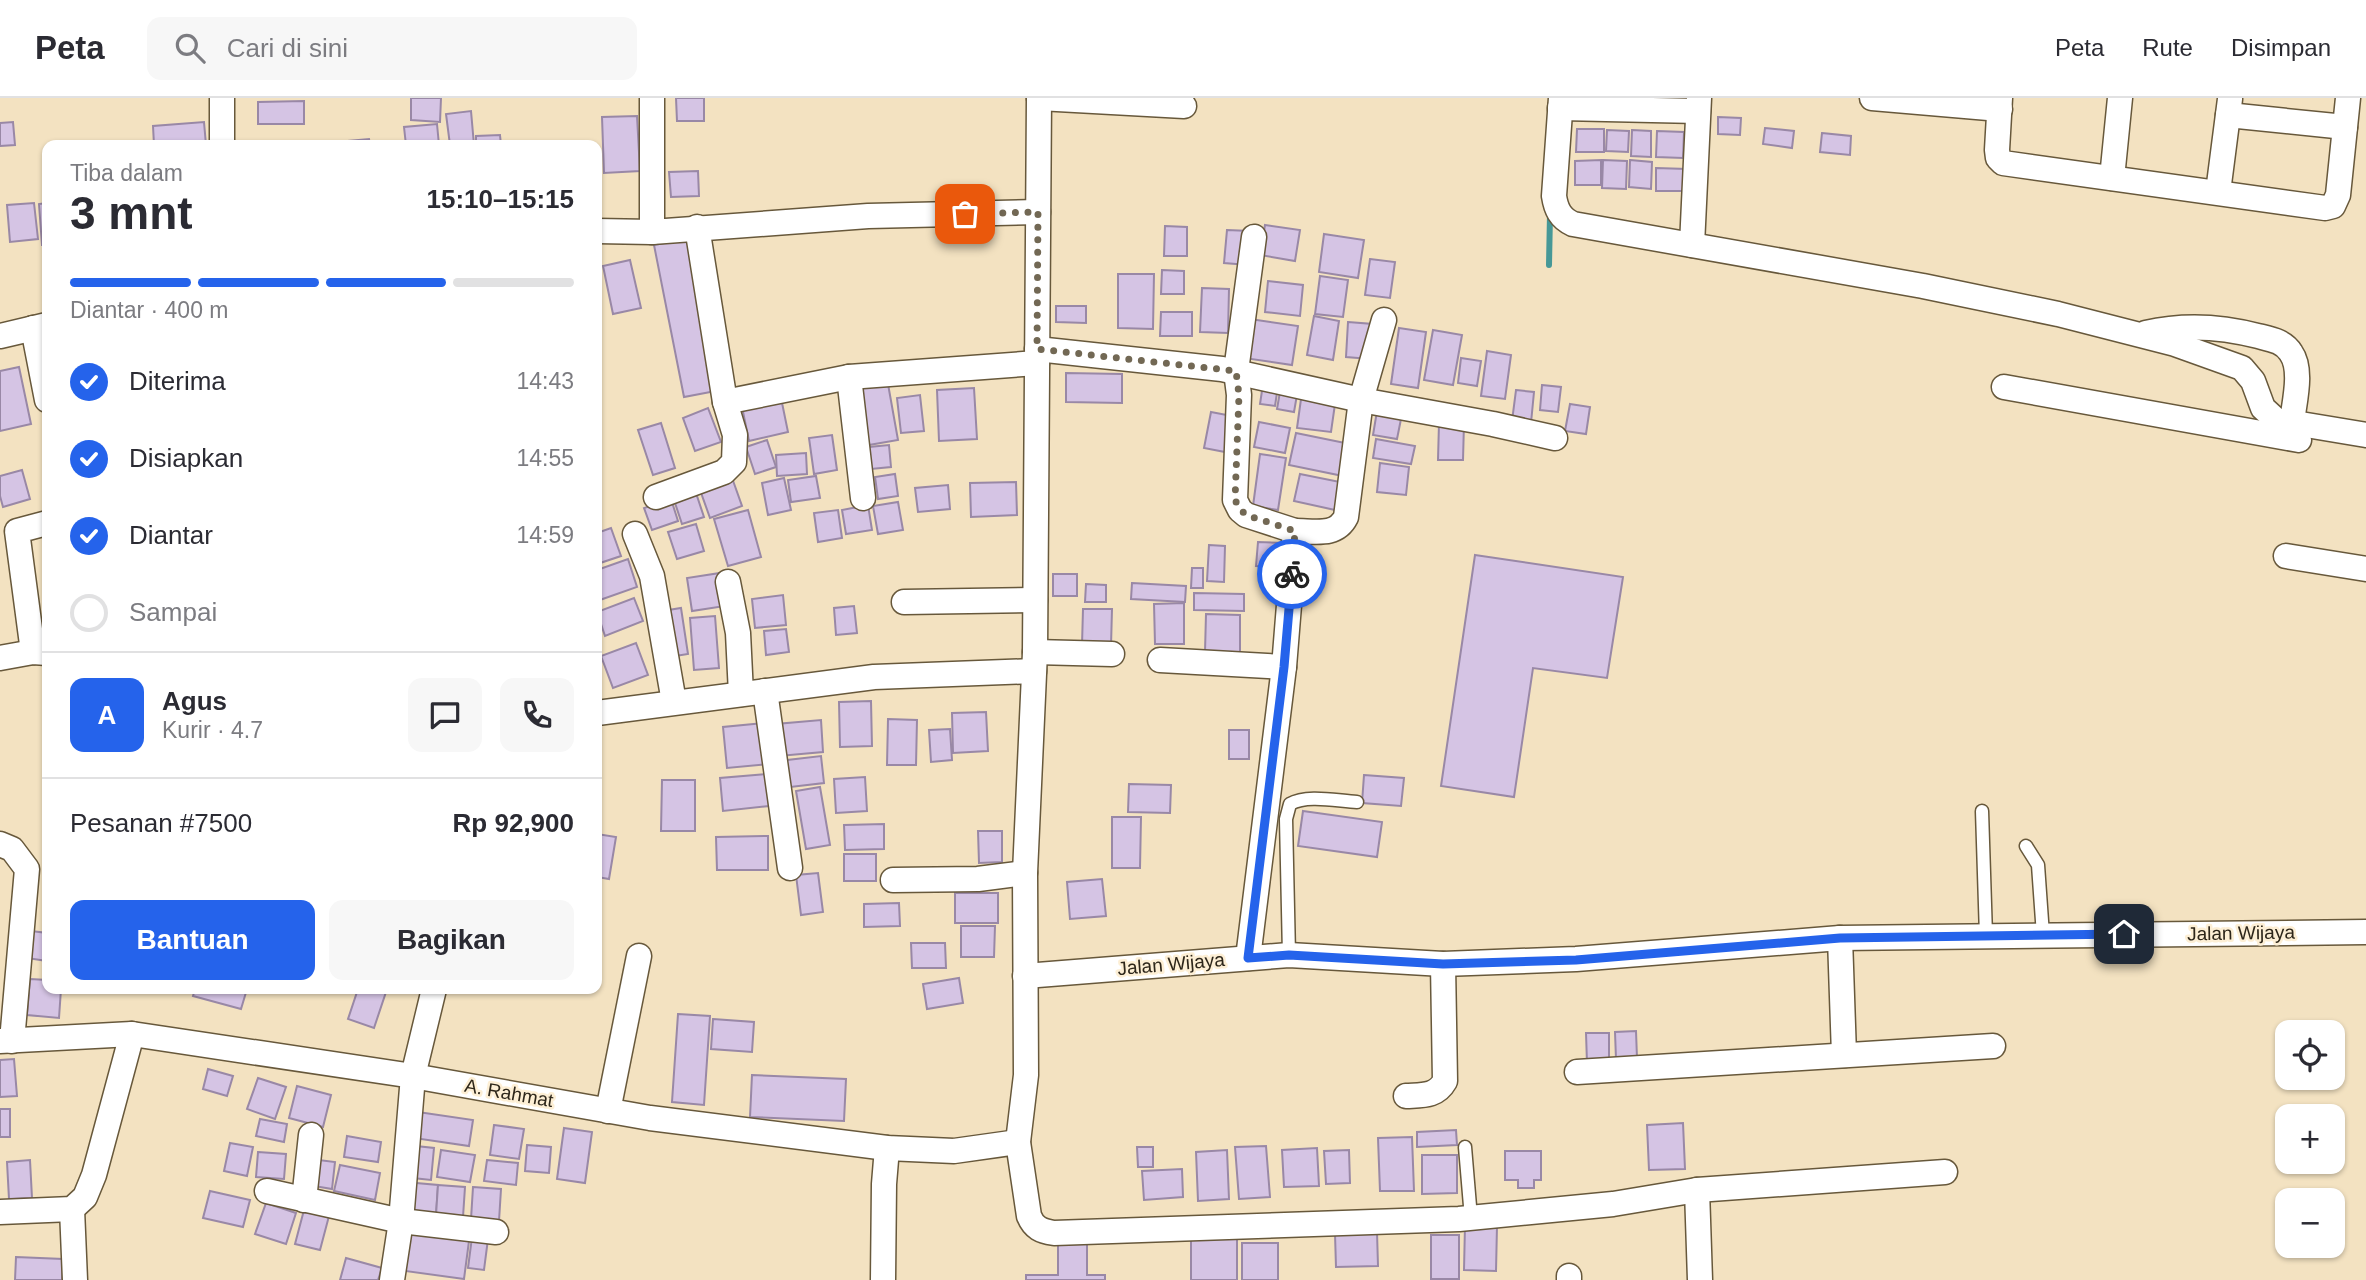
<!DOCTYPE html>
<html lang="id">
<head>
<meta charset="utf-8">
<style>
  :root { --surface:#fff; --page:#f7f7f7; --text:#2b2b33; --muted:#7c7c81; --line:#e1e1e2; --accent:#2563eb }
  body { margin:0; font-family:Arial,sans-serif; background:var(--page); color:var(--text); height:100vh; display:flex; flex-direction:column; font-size:26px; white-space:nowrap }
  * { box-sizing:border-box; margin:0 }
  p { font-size:23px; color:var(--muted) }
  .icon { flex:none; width:38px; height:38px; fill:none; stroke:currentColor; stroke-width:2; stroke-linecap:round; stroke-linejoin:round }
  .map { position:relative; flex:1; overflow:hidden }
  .panel { position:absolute; left:42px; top:42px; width:560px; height:854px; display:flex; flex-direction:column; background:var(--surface); border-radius:14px; box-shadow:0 2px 5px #0004 }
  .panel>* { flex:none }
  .controls { position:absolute; left:2275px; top:922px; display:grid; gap:14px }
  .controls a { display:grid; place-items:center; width:70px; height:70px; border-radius:14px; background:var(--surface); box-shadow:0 2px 5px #0004; font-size:35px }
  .pin { position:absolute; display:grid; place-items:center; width:60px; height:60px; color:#fff; margin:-30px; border-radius:14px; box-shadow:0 4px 10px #0006 }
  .courier { position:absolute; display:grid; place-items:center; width:70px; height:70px; margin:-35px; border:5px solid #2563eb; border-radius:50%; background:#fff; color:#222; box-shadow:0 2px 9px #0007 }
  .headline em { font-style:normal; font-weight:700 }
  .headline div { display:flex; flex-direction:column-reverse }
  .headline { display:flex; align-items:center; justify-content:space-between; height:119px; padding:0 28px }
  h1 { font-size:46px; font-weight:700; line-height:52px }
  .bar { display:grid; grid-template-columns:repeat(4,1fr); gap:10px 7px; align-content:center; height:84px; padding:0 28px }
  .bar i { height:9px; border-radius:5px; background:var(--line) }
  .bar .active { background:var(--accent) }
  .bar p { grid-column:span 4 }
  .line { display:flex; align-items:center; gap:18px; padding:0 28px; border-top:2px solid var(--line) }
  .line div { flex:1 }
  .round { display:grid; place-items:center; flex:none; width:74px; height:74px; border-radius:14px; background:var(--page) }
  ol { padding:0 28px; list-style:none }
  li { display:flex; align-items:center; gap:21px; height:77px }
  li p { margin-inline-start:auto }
  li .icon { padding:7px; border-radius:50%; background:var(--accent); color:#fff; stroke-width:4 }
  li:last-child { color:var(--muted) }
  li i { width:38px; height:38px; border:4px solid var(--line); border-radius:50% }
  .primary-button { display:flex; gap:14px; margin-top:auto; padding:14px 28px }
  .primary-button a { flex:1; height:80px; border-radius:14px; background:var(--accent); color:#fff; font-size:28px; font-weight:700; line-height:80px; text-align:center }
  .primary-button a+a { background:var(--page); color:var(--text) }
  header { display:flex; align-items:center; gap:42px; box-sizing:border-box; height:98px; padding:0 35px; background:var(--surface); border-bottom:2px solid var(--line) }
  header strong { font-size:33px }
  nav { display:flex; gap:38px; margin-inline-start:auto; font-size:24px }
  .search { width:490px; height:63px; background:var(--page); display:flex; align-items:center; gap:18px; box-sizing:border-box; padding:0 24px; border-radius:14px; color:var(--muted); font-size:26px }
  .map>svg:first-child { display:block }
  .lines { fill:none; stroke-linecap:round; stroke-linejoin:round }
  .stream { stroke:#469897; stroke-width:6 }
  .building { fill:#d5c4e4; stroke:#9988a6; stroke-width:2 }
  .lane-casing { stroke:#67583b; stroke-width:15 }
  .street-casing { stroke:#67583b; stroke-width:27 }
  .lane { stroke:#fff; stroke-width:12 }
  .street { stroke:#fff; stroke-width:24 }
  .done { stroke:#726854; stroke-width:7; stroke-dasharray:0 12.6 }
  .route { stroke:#2563eb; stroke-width:9 }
  .labels { text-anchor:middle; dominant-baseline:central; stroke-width:5; stroke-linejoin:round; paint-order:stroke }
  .street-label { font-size:19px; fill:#2d261a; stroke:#fdefd5 }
</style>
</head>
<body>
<header>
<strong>Peta</strong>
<div class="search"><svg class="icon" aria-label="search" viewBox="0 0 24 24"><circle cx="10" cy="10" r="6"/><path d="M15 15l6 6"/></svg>Cari di sini</div>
<nav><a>Peta</a><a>Rute</a><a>Disimpan</a></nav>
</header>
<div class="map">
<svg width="2366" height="1182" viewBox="0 0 2366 1182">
  <rect width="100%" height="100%" fill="#f3e2c1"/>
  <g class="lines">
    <!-- stream -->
    <path class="stream" d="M1549,167L1550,116"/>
  </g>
  <!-- building -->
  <g class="building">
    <path d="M411,0H441L440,24L411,22Z"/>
    <path d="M676,0H704V23H677Z"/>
    <path d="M304,3V26H258V4Z"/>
    <path d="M471,13L474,47H450L446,16Z"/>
    <path d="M637,18L640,73L604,75L602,19Z"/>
    <path d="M1718,19L1741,20L1740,37L1718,36Z"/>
    <path d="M13,24L15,47L0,48V25Z"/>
    <path d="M204,24L206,47H154L153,28Z"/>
    <path d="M437,26L439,47H406L404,29Z"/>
    <path d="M1765,30L1794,33L1792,50L1763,46Z"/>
    <path d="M1577,31H1604V54H1576Z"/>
    <path d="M1607,32L1629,33L1628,54L1606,53Z"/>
    <path d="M1632,32L1651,33V59L1631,58Z"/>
    <path d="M1657,33L1684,34L1683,60L1656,59Z"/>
    <path d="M1822,35L1851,38L1850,57L1820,54Z"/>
    <path d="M500,37L501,47H476V38Z"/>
    <path d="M369,41L370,47H337V44Z"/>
    <path d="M1601,62V87H1575V63Z"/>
    <path d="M1603,62L1627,63L1626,91L1602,90Z"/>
    <path d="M1630,62L1652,64L1651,91L1629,89Z"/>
    <path d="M1656,70L1687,71L1686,93H1656Z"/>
    <path d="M698,73L699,98L671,99L669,74Z"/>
    <path d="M34,105L38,141L10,144L7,107Z"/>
    <path d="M47,105V147H42L39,106Z"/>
    <path d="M1265,127L1300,132L1295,163L1260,157Z"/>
    <path d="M1165,128L1187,129V158H1164Z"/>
    <path d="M1227,132L1250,133L1248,167L1224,165Z"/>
    <path d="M1324,136L1364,142L1358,180L1319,174Z"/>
    <path d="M691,140L721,292L684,299L654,147Z"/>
    <path d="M1370,161L1395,164L1390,200L1365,197Z"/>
    <path d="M630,162L641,210L613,216L603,168Z"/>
    <path d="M1162,172L1184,173V196H1161Z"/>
    <path d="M1118,176H1154L1153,231L1118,230Z"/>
    <path d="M1320,178L1348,182L1343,219L1315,216Z"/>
    <path d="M1268,183L1303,187L1300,218L1265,214Z"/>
    <path d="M1202,190L1229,191L1228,235L1200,234Z"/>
    <path d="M1056,208H1086V225L1056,224Z"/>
    <path d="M1161,214H1192V238H1160Z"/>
    <path d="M1314,218L1339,223L1333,262L1307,257Z"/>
    <path d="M1250,221L1298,228L1292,267L1244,260Z"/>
    <path d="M1348,224L1373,226L1370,261L1346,259Z"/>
    <path d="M1399,230L1426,234L1418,290L1391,286Z"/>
    <path d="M1433,232L1462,237L1453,287L1424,282Z"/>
    <path d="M1487,253L1511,257L1505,301L1481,298Z"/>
    <path d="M1461,260L1481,263L1477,288L1458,285Z"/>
    <path d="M19,269L31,326L0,333V273Z"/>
    <path d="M1066,275L1122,276V305L1066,304Z"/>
    <path d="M888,286L898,342L863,348L853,292Z"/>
    <path d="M1263,286L1278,288L1275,308L1260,306Z"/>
    <path d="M1542,287L1561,289L1558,314L1540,312Z"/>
    <path d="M1281,288L1298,291L1294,314L1277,311Z"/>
    <path d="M974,290L977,341L939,343L937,292Z"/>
    <path d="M1516,292L1534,294L1531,325L1512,323Z"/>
    <path d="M780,295L788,334L749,343L741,304Z"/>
    <path d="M920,297L924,333L901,335L897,300Z"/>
    <path d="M1301,301L1335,306L1331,334L1297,330Z"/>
    <path d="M1570,306L1590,309L1586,336L1565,333Z"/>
    <path d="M1378,307L1403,311L1397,341L1373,337Z"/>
    <path d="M708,310L721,344L695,353L683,320Z"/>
    <path d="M1211,314L1232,318L1225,354L1204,350Z"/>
    <path d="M1259,324L1290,330L1285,355L1254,349Z"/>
    <path d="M661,325L675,370L653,377L638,332Z"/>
    <path d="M1439,325H1464L1463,362H1438Z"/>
    <path d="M1296,335L1350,346L1343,378L1289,367Z"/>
    <path d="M832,337L837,372L814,376L809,340Z"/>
    <path d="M1376,341L1415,348L1411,366L1373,360Z"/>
    <path d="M767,342L776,369L755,376L746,349Z"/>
    <path d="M889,347L891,369L871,371L869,349Z"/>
    <path d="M806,355L807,376L777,378L776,357Z"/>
    <path d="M1260,356L1286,360L1278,412L1253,408Z"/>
    <path d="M1380,365L1409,369L1406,397L1377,394Z"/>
    <path d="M22,372L30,401L3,409L0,398V378Z"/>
    <path d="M895,376L898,398L878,401L875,379Z"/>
    <path d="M1300,376L1340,384L1335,412L1294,403Z"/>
    <path d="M731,377L742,408L710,420L699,389Z"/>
    <path d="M816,378L820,400L791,404L788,382Z"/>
    <path d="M784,380L791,412L768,417L762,385Z"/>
    <path d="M1016,384L1017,417L971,419L970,385Z"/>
    <path d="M948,387L950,411L918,414L915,390Z"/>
    <path d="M694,389L704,419L682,426L672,396Z"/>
    <path d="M671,401L678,423L652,432L644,410Z"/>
    <path d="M898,404L903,432L878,436L873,408Z"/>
    <path d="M868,407L872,432L846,436L842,412Z"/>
    <path d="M748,412L761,459L728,468L714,421Z"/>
    <path d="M838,412L842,440L818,444L814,415Z"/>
    <path d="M696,426L704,453L677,461L668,434Z"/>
    <path d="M611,430L621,458L597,466V435Z"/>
    <path d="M1258,444L1283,445L1281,469L1256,468Z"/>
    <path d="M1209,447L1225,448L1224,484L1207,483Z"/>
    <path d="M1475,457L1623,479L1607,580L1533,570L1514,699L1441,688Z"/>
    <path d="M628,461L637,489L597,503V472Z"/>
    <path d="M1192,470H1203V490H1191Z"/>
    <path d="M720,475L725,508L692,513L687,480Z"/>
    <rect x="1053" y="476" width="24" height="22"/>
    <path d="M1132,485L1186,488L1185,504L1131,501Z"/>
    <path d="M1086,486L1106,487V504H1085Z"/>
    <path d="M1194,495L1244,496V513L1194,512Z"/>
    <path d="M783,497L786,527L755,530L752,501Z"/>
    <path d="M634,500L643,523L605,538L597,514Z"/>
    <path d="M1184,505V546H1155L1154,506Z"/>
    <path d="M854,508L857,535L836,537L834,510Z"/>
    <path d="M681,510L688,556L669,559L662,513Z"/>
    <path d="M1083,511H1112L1111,548L1082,547Z"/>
    <path d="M1206,516L1240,517V555L1205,554Z"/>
    <path d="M715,518L719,570L694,572L690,520Z"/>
    <path d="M786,531L789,554L766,557L764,533Z"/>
    <path d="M636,545L648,577L613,590L601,558Z"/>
    <path d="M871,603L872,648L840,649L839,604Z"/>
    <path d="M986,614L988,653L953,655L952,615Z"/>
    <path d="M888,621L917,622L916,667H887Z"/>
    <path d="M821,622L823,654L779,658L776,626Z"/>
    <path d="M765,625L768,666L727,670L723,629Z"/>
    <path d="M950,631L952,662L931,664L929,632Z"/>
    <rect x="1229" y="632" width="20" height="29"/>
    <path d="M821,658L824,685L782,690L779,663Z"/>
    <path d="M766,676L769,708L723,713L720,680Z"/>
    <path d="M1364,677L1404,680L1401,708L1362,705Z"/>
    <path d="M865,679L867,713L836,715L834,681Z"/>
    <path d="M662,682H695V733H661Z"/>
    <path d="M1129,686L1171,687L1170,715L1128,714Z"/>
    <path d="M820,689L830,747L806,751L796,693Z"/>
    <path d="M1303,713L1382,724L1377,759L1298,748Z"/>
    <path d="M1112,719H1141L1140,770H1112Z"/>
    <path d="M884,726V751L845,752L844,727Z"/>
    <path d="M978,733H1002V764L979,765Z"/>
    <path d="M597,736L616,739L609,781L597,779Z"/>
    <path d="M768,738V772H717L716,739Z"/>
    <rect x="844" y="756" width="32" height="27"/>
    <path d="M818,775L823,814L801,817L796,777Z"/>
    <path d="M1102,781L1106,818L1070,821L1067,784Z"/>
    <rect x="955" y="795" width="43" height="30"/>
    <path d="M899,805L900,828L864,829V806Z"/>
    <path d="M961,828H995L994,859H961Z"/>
    <path d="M31,833L47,835V863L27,860Z"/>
    <path d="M911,845H945L946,870H912Z"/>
    <path d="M959,880L963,905L927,911L923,886Z"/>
    <path d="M30,881L47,882V891H61L59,920L27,917Z"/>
    <path d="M195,891H247L241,911L193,898Z"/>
    <path d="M358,891H387L374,930L348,921Z"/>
    <path d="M678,916L710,918L704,1007L672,1004Z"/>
    <path d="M713,921L754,924L752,954L711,951Z"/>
    <path d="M1636,933L1637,960L1616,961L1615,934Z"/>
    <path d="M1586,935H1609V965H1587Z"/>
    <path d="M14,961L17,998L0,999V962Z"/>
    <path d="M208,971L233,978L227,998L203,991Z"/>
    <path d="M752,977L846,981L844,1023L750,1019Z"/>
    <path d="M258,980L286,989L275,1021L247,1011Z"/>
    <path d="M297,988L331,997L323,1029L289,1020Z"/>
    <rect x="0" y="1011" width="10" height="28"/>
    <path d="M418,1014L473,1022L469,1048L414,1040Z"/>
    <path d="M260,1021L287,1026L284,1044L256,1038Z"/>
    <path d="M1683,1025L1685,1071L1649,1072L1647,1027Z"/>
    <path d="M494,1027L524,1031L519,1061L490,1057Z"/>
    <path d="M564,1030L592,1034L585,1085L557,1081Z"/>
    <path d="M1456,1032L1457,1047L1417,1049V1034Z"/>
    <path d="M347,1038L381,1044L378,1064L344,1059Z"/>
    <path d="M1412,1039L1414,1093H1380L1378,1040Z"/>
    <path d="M230,1045L253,1049L247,1078L224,1073Z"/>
    <path d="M527,1047L551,1049L549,1075L525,1073Z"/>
    <path d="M416,1048L434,1050L431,1082L413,1080Z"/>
    <path d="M1266,1048L1270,1099L1239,1101L1235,1049Z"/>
    <path d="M1137,1049H1153V1069H1138Z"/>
    <path d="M1317,1050L1319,1088L1284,1089L1282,1052Z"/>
    <path d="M441,1052L475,1057L470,1084L437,1079Z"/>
    <path d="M1227,1052L1229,1101L1198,1103L1196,1054Z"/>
    <path d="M1349,1052L1350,1085L1326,1086L1324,1053Z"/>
    <path d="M1505,1053H1541V1082H1534V1090H1518V1082H1505Z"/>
    <path d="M258,1054L286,1056L284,1081L256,1079Z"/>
    <path d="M1422,1057H1457V1095L1422,1096Z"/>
    <path d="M311,1061L335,1064L332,1091L308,1087Z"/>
    <path d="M30,1062L32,1100L9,1101L7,1064Z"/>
    <path d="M487,1062L518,1065L516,1087L484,1083Z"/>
    <path d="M340,1067L380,1075L375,1102L334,1093Z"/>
    <path d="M1182,1071L1183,1099L1144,1102L1142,1073Z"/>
    <path d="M405,1084L438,1087L436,1117L403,1114Z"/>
    <path d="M438,1087L465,1089L463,1119L436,1117Z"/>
    <path d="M473,1089L501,1091L499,1123L471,1121Z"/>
    <path d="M210,1093L250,1102L243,1129L203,1120Z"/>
    <path d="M266,1105L296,1115L286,1146L255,1136Z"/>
    <path d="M304,1112L329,1118L320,1152L295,1146Z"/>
    <path d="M1465,1127L1497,1128L1496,1173L1464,1172Z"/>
    <path d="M404,1133L469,1143L464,1181L398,1172Z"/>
    <path d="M1377,1134L1378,1168L1336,1169L1335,1136Z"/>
    <rect x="1431" y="1137" width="28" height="44"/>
    <path d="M472,1139L488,1141L484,1172L468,1170Z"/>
    <rect x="1191" y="1141" width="46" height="41"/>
    <rect x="1242" y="1145" width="36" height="37"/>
    <path d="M1058,1146H1087V1177H1105V1182H1026V1177H1058Z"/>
    <path d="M16,1159L63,1161L62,1182H15Z"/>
    <path d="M346,1160L382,1170L378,1182H340Z"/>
  </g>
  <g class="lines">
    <!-- lane casing -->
    <g class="lane-casing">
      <g id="lane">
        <path d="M1982,713L1986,838"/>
        <path d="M2026,748L2038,767L2043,837"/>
        <path d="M1289,857L1286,721L1290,706C1307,696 1337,703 1357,704"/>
        <path d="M1465,1049L1471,1120"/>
      </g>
    </g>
    <!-- street casing -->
    <g class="street-casing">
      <g id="street">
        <path d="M652,0V134"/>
        <path d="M1039,0L1035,554L1025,775L1026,977L1018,1044L1029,1118C1034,1130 1041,1133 1054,1135L1459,1121L1613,1106L1697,1092L1945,1074"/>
        <path d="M1039,0L1184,8"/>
        <path d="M1561,0L1554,98C1556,111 1560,120 1573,126L1923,188L2058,216L2175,246L2242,270L2253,283L2263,310L2276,322L2366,337"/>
        <path d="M1872,0L2000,11"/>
        <path d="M2000,0L1997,52L1998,60L2003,65L2325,110L2333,108L2338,97L2348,0"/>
        <path d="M1560,10L1698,13"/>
        <path d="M2228,17L2345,29"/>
        <path d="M222,47V0"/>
        <path d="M2112,80L2120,0"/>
        <path d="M2218,94L2230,1"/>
        <path d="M597,133L652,134L868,118L1038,114"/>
        <path d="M1254,139L1236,273L1239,297L1235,402L1240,412L1246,417L1295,433"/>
        <path d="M1692,147L1699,0"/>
        <path d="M33,230L47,302"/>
        <path d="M2146,235C2184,226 2220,228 2258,238C2270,241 2284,243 2291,255C2303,272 2294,305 2292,324"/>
        <path d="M0,238L47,227"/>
        <path d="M1037,251L1222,271L1361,302L1493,326L1555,340"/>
        <path d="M849,279L863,400"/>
        <path d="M2004,289L2299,342"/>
        <path d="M725,304L849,279L1037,265"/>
        <path d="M656,399L724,374L734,364L735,337L725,304L697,129"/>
        <path d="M635,436L652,478L674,604"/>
        <path d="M2286,458L2366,471"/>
        <path d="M728,484L738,535L741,596"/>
        <path d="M904,504L1035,502"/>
        <path d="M33,554L17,433L47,425"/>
        <path d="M1035,554L1112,556"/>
        <path d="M0,560L33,554L47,555"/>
        <path d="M1160,562L1284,569"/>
        <path d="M765,593L790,770"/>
        <path d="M597,615L874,579L1034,573"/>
        <path d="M0,746L12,751L27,771L12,943"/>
        <path d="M893,782L978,781L1025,775"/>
        <path d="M1840,840L1844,957"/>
        <path d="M1248,860L1284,569L1295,433C1315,433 1336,439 1346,419L1361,302L1384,222"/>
        <path d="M1025,878L1289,857L1443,866L1576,861L1840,840L2366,834"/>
        <path d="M0,943L132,936L413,978L650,1020L887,1050L954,1053L1018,1044"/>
        <path d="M1577,974L1993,948"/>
        <path d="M1406,998C1422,997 1436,999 1445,983L1443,866"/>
        <path d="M608,1013L639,858"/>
        <path d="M1697,1092L1700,1182"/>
        <path d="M267,1093L401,1123L496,1134"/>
        <path d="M304,1102L311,1037"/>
        <path d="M72,1111L75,1182"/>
        <path d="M0,1114L72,1111L85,1099L94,1077L132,936"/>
        <path d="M1569,1178V1182"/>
        <path d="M392,1182L401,1123L413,978L434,891"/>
        <path d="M883,1182L884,1086L887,1050"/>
      </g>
    </g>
    <!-- lane -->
    <use href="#lane" class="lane"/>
    <!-- street -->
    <use href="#street" class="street"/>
  </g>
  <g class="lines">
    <!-- done -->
    <path class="done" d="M965,116L1038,114L1037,251L1236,273L1239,297L1235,402L1240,411L1246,417L1295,433L1292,476"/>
    <!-- route -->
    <path class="route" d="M1292,476L1284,569L1248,860L1289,857L1443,866L1576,862L1840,840L2124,836"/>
  </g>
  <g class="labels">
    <!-- street labels -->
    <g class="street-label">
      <text transform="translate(2241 835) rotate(-1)">Jalan Wijaya</text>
      <text transform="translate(1171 866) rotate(-5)">Jalan Wijaya</text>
      <text transform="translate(509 995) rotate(10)">A. Rahmat</text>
    </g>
  </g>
</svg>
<div class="controls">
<a><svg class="icon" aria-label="locate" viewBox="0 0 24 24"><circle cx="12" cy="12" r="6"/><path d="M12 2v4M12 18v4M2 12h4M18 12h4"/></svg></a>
<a>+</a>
<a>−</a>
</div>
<div class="pin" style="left:965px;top:116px;background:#ea580c"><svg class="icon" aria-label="bag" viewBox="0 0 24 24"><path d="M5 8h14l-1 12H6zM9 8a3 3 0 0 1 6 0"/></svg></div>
<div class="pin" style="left:2124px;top:836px;background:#1f2937"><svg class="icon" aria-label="home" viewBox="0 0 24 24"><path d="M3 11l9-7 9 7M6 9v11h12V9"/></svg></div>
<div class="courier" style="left:1292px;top:476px"><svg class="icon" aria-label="bike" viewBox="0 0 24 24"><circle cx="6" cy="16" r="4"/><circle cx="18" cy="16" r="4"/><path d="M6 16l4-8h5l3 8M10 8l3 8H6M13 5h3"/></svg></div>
<section class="panel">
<div class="headline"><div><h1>3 mnt</h1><p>Tiba dalam</p></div><em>15:10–15:15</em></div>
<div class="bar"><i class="active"></i><i class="active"></i><i class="active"></i><i></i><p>Diantar · 400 m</p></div>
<ol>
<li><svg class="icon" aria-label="check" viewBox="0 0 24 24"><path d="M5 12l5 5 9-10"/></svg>Diterima<p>14:43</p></li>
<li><svg class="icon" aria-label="check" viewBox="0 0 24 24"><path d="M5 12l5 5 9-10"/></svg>Disiapkan<p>14:55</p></li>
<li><svg class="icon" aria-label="check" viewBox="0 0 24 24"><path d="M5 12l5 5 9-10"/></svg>Diantar<p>14:59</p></li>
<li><i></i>Sampai</li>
</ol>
<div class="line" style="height:126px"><b class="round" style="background:var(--accent);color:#fff">A</b><div><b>Agus</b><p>Kurir · 4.7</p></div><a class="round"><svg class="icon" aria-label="chat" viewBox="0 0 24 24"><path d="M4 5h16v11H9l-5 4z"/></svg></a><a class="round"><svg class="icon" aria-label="phone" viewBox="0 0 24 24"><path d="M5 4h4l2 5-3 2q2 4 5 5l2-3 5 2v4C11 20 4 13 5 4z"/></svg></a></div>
<div class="line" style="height:91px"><div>Pesanan #7500</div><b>Rp 92,900</b></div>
<div class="primary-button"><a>Bantuan</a><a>Bagikan</a></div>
</section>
</div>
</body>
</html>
